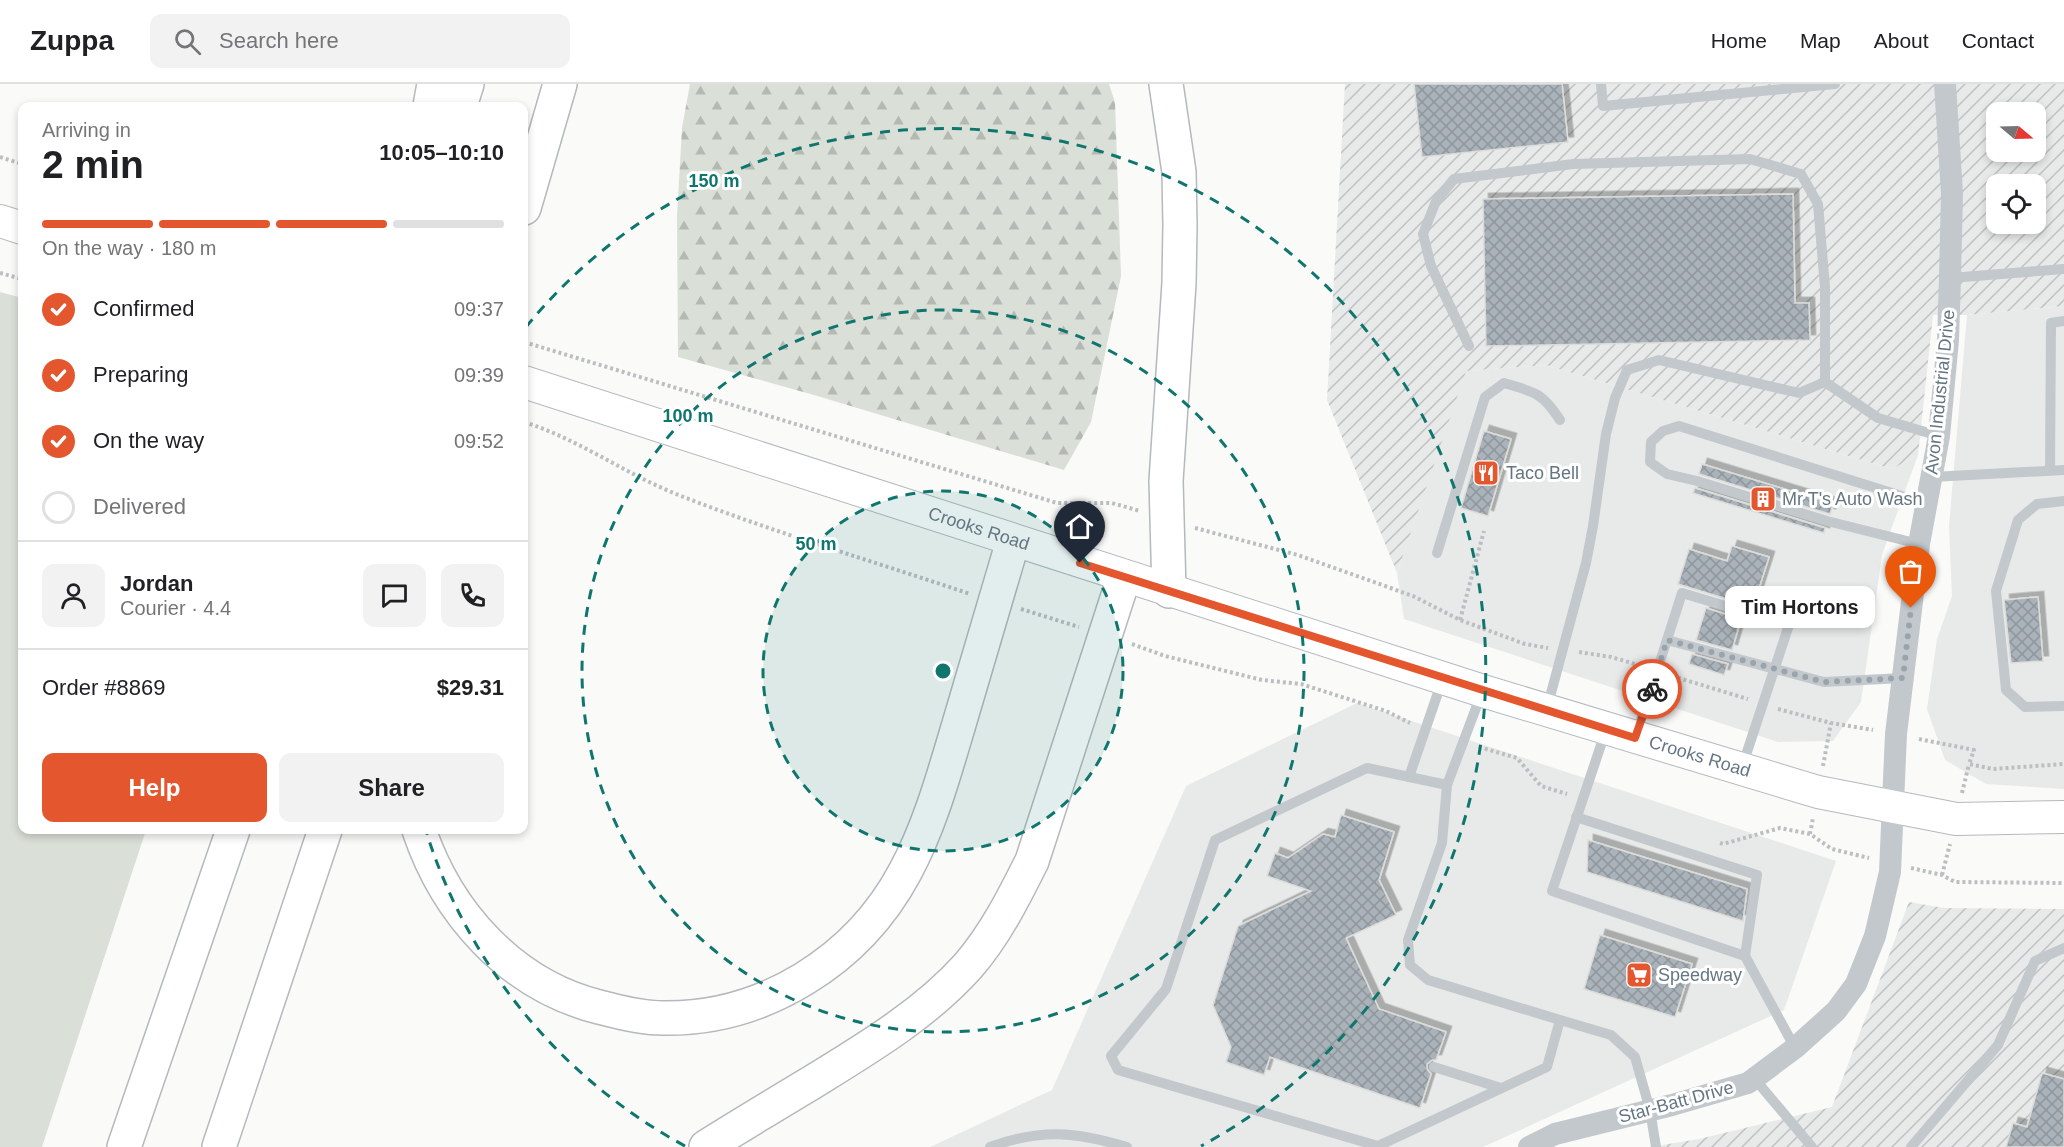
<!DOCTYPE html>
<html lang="en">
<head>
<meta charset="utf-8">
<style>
  :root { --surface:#fff; --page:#f2f2f2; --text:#202124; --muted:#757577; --line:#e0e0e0; --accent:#e4572e }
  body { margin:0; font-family:Helvetica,sans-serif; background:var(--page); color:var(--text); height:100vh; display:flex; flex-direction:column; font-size:22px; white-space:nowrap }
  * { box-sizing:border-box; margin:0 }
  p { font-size:20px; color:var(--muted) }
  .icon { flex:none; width:33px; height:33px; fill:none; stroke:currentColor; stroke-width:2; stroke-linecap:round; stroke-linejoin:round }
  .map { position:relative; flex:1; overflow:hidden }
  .details { position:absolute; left:18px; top:18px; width:510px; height:732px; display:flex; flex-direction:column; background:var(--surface); border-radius:12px; box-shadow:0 3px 9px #0003 }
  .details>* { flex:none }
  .needle { width:39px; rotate:109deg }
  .fabs { position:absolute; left:1986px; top:18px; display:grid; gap:12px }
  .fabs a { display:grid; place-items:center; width:60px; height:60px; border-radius:12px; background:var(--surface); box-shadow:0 3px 9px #0003; font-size:30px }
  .pin { position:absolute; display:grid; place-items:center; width:51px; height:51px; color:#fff; margin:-62px -26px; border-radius:50% 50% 50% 0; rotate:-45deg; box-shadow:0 0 6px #0007 }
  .pin .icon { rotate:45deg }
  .courier { position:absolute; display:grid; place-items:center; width:60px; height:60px; margin:-30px; border:4px solid #e4572e; border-radius:50%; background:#fff; color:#222; box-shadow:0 2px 8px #0007 }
  .bubble { position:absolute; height:42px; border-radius:12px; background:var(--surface); box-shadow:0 3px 9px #0003; font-size:20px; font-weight:700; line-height:42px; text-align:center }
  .summary em { font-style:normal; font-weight:700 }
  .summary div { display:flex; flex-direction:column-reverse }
  .summary { display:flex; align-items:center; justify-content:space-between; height:102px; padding:0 24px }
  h1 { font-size:39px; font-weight:700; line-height:45px }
  .bar { display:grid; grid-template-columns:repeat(4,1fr); gap:9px 6px; align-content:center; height:72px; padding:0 24px }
  .bar i { height:8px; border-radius:4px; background:var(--line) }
  .bar .current { background:var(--accent) }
  .bar p { grid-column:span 4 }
  .line { display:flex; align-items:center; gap:15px; padding:0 24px; border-top:2px solid var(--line) }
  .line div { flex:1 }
  .round { display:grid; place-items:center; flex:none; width:63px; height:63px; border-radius:12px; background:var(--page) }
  ol { padding:0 24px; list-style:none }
  li { display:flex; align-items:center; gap:18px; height:66px }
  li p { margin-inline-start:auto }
  li .icon { padding:6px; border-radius:50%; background:var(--accent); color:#fff; stroke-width:4 }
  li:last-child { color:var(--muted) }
  li i { width:33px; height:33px; border:3px solid var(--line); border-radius:50% }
  .action { display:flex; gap:12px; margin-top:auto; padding:12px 24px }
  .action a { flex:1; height:69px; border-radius:12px; background:var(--accent); color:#fff; font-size:24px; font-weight:700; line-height:69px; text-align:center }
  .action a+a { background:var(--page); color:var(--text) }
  header { display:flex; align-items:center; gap:36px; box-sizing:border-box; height:84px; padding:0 30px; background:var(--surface); border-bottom:2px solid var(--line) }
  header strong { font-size:28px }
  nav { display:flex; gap:33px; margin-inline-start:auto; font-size:21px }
  .search { width:420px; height:54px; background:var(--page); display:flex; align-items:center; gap:15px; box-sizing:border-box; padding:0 21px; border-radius:12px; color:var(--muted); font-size:22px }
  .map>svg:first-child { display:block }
  .built { fill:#e8e9e9 }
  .industrial { fill:url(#industrial-furrows); fill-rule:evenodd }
  .grass { fill:#dadfd7 }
  .forest { fill:url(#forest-firs) }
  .building { fill:url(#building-cross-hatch); stroke:#dcdcda; stroke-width:1.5; filter:url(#shadow) }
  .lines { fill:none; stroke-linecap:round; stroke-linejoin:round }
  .secondary-casing { stroke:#b3babf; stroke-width:34 }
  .highway-casing { stroke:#b4b9bd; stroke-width:36 }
  .path { stroke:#bbbfc2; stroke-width:4; stroke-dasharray:3 3; stroke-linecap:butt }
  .lane { stroke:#c3c8cc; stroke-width:10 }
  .street { stroke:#c3c8cc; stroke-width:22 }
  .secondary { stroke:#fff; stroke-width:32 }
  .highway { stroke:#fff; stroke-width:33 }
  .done { stroke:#99a4ac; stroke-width:6; stroke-dasharray:0 10.8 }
  .route { stroke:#e4572e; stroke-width:8 }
  .ring { fill:none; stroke:#0f766e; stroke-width:3; stroke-dasharray:10 8 }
  .labels { text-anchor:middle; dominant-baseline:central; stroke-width:6; stroke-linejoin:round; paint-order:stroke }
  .street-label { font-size:18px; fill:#657683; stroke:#fff }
  .poi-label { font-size:18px; fill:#657683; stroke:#fff; text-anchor:start }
  .centre { fill:#0f766e; stroke:#fff; stroke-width:3 }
  .ring-label { font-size:18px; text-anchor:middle; font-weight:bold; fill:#0f766e; stroke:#fff; stroke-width:6; stroke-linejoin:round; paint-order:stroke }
</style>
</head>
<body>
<header>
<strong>Zuppa</strong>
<div class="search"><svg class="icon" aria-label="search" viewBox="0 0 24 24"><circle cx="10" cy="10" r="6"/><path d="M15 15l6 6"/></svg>Search here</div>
<nav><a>Home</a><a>Map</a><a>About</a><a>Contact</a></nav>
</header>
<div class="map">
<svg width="2064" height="1063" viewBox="0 0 2064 1063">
  <defs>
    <pattern id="industrial-furrows" width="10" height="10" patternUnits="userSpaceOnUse" patternTransform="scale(1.5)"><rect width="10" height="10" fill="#e8e9e9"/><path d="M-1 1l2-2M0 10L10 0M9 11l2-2" fill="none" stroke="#c0c1c2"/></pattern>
    <pattern id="forest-firs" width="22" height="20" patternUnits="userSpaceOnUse" patternTransform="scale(1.5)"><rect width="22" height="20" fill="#dadfd7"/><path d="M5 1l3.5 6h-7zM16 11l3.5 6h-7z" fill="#b4b9b4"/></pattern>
    <pattern id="building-cross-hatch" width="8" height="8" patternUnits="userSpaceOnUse" patternTransform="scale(1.5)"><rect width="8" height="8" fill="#aab3b9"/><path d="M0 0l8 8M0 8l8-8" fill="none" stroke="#8e969c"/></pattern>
    <filter id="shadow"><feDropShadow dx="5.5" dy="-5.5" stdDeviation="0" flood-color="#0004"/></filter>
  </defs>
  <rect width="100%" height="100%" fill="#fafaf8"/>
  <!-- built -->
  <g class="built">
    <path d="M2064,222V705L1986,700L1945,676L1927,625L1937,555L1952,512L1949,442L1967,231Z"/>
    <path d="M1546,281L1892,385L1918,371L1882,471L1861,618L1833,657L1778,658L1404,535L1397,489L1465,287Z"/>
    <path d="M1357,619L1836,777L1784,926L1483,1063H930L1052,1006L1186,702Z"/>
  </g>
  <!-- industrial -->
  <g class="industrial">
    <path d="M1345,0H2064V222L1967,231H1933L1918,371L1892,385L1546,281L1466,287L1397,489L1327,316ZM1996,28H2036V68H1996ZM1996,100H2036V140H1996Z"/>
    <path d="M1909,818L1944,824L2064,825V1063H1650L1699,1055L1832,1023Z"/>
  </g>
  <!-- grass -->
  <path class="grass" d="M0,208L22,214V746H146L42,1063H0Z"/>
  <!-- forest -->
  <path class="forest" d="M690,0H1109L1115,18L1121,192L1091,338L1064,386L814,311L678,273L677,133L682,44Z"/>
  <!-- building -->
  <g class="building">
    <path d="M1414,0H1562L1568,58L1422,73Z"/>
    <path d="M1793,110L1795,219H1809L1810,256L1486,262L1483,115Z"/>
    <path d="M1484,347L1511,355L1488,432L1461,424Z"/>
    <path d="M1702,380L1833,420L1830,430L1699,390Z"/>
    <path d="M1695,404L1825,444L1824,449L1693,409Z"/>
    <path d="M1732,462L1769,473L1753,523L1678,500L1689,465L1727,477Z"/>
    <path d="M2038,513L2043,577L2011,579L2004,516Z"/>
    <path d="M1706,524L1741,535L1732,566L1696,556Z"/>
    <path d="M1692,570L1728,580L1724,591L1689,580Z"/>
    <path d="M1341,731L1394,748L1379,796L1396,831L1346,854L1379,925L1446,948L1436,976H1432L1427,980V985L1431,990L1420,1024L1270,973L1264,991L1226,978L1231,963L1213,921L1238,842L1311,807L1267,792L1275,769L1288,774L1323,750L1335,753Z"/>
    <path d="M1588,756L1747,805L1743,837L1587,788Z"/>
    <path d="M1600,851L1692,880L1675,933L1584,905Z"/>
    <path d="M2042,989L2064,995V1063H2006L2013,1039L2027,1043Z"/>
  </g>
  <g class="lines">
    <!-- secondary casing -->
    <g class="secondary-casing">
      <g id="secondary">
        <path d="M0,137L22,144"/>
        <path id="s1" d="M524,298L1483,607L1818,708L1956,735L2064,733"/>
      </g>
    </g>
    <!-- highway casing -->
    <g class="highway-casing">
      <g id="highway">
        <path d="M1166,0L1179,88L1180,141L1179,199L1166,397L1169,507"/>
        <path d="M430,22L434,0"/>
        <path d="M460,22L467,0"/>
        <path d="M524,124L560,0"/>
        <path d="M419,746C447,829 511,901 599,923C620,928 640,934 662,934C764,936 858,876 905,788C930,742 944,690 959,640C977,579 995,518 1013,457"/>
        <path d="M124,1063L233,746"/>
        <path d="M219,1063L325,746"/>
        <path d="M706,1063C741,1041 776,1020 811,999C866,965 924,931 968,882C995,851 1014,813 1032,777L1124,493"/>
      </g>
    </g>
    <!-- path -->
    <g class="path">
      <path d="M0,73L22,80"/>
      <path d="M0,189L22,195"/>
      <path d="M524,258L1057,419H1112L1140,427"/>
      <path d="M524,338C578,355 624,389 676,410C772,448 873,477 970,510"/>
      <path d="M1195,444L1298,471L1413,512L1460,536L1525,560L1548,564"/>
      <path d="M1021,525L1079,543"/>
      <path d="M1460,536L1484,447"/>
      <path d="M1132,560L1165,572L1262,596L1301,600L1386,627L1410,639"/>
      <path d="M1579,568L1611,573L1642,582"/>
      <path d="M1672,592L1748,615"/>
      <path d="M1778,625L1831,639L1873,646"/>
      <path d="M1919,655L1974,666L1969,680L1993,685L2064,680"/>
      <path d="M1479,663L1517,674L1541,702L1567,710"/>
      <path d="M1823,682L1831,639"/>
      <path d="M1962,709L1969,680"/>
      <path d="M1810,750L1813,734"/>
      <path d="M1720,759L1723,760L1780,744L1810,750L1832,765L1869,774"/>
      <path d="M1911,784L1942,791L1955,798L2064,799"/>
      <path d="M1942,791L1950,760"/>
    </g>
    <!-- lane -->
    <g class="lane">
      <path d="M1601,0L1603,22L1835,0"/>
      <path d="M1950,194L2064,185"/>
      <path d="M1469,262L1431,182L1423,150L1436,117L1454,95L1573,80L1750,75L1801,90L1818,120L1825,203V298L1878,334L1939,352"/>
      <path d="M2050,386L2051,239L2064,237"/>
      <path d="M1932,393L2064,386"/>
      <path d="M2064,417L2037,420L2018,436L1996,507L2006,606L2025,623L2064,622"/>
      <path d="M1919,460L1827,437L1697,397L1667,390L1650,378L1651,358L1663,347L1679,342L1927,420"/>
      <path d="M1437,469L1485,313L1504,299C1534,308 1542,308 1560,336"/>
      <path d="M1667,556L1682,509L1789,541L1742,683"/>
      <path d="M1482,608L1447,701L1367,684L1215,756L1166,905L1111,972L1118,986L1378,1062L1547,983L1560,936L1611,951L1635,973L1650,1026L1656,1063"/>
      <path d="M1547,624L1586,479L1593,442L1606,350L1615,314L1627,286L1659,276L1799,309L1825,298"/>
      <path d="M1606,646L1552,807L1745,872L1795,964"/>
      <path d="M1636,651L1667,556L1824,598L1903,594"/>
      <path d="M1409,693L1442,597"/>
      <path d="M1447,701L1442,759L1408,856L1410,881L1428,896L1560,936"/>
      <path d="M1576,733L1757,791L1745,872"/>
      <path d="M1434,983L1501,1004"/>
      <path d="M1754,994L1812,1063"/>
      <path d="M990,1063C1042,1044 1076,1048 1127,1063"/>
      <path d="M1911,1063L1998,961L2035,877L2064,864"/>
    </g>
    <!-- street -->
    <path class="street" d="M1529,1063L1555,1050L1672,1021L1748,999L1795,964L1836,927L1856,900L1875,852L1890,788L1896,650L1919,460L1939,352L1948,256L1950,194L1952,109L1945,0"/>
    <!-- secondary -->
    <use href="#secondary" class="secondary"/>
    <!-- highway -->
    <use href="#highway" class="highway"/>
  </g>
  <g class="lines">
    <!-- done -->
    <path class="done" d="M1652,605L1667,556L1824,598L1903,594L1911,524"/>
    <!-- route -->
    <path class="route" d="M1080,479L1635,654L1652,605"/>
  </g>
  <!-- distance rings -->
  <circle cx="943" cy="587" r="180" fill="#0f766e" fill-opacity=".12"/>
  <g class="ring">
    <circle cx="943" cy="587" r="180"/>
    <circle cx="943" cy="587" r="361"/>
    <path d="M685 1062A541 541 0 0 1 427 750M526 243A541 541 0 1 1 1201 1062"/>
  </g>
  <!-- icons -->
  <defs>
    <g id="restaurant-square" transform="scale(1.35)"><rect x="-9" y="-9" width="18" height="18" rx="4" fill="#e4572e" stroke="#fff"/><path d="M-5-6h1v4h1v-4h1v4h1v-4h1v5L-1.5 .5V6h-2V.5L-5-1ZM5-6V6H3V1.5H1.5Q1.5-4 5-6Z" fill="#fff"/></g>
    <g id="building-square" transform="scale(1.35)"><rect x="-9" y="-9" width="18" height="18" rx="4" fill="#e4572e" stroke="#fff"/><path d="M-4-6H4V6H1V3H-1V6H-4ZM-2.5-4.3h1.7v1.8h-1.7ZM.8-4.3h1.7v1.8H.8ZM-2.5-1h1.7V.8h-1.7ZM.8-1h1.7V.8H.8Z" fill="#fff"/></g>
    <g id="supermarket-square" transform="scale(1.35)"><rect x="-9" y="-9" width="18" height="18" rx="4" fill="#e4572e" stroke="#fff"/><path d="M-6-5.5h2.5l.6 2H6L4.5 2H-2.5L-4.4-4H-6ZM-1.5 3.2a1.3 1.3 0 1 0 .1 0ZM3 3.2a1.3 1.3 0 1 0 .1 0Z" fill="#fff"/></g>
  </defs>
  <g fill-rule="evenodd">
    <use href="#restaurant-square" x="1486" y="389"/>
    <use href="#building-square" x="1763" y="415"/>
    <use href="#supermarket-square" x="1639" y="891"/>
  </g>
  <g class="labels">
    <!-- street labels -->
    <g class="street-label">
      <text transform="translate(1940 308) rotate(-84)">Avon Industrial Drive</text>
      <text stroke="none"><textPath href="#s1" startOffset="478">Crooks Road</textPath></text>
      <text stroke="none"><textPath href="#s1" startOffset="1234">Crooks Road</textPath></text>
      <text transform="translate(1676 1018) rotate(-15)">Star-Batt Drive</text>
    </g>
    <!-- poi labels -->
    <g class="poi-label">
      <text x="1506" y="389">Taco Bell</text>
      <text x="1782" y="415">Mr T's Auto Wash</text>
      <text x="1658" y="891">Speedway</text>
    </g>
  </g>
  <circle cx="943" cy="587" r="9" class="centre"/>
  <g class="ring-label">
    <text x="714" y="103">150 m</text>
    <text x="688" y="338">100 m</text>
    <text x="816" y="466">50 m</text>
  </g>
</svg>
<div class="fabs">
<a><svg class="needle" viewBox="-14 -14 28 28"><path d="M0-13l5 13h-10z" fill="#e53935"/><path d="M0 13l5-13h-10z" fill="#757577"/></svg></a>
<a><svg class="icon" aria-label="locate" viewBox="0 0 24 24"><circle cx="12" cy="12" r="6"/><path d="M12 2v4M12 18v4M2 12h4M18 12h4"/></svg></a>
</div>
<div class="pin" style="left:1911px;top:524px;background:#ea580c"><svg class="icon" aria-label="bag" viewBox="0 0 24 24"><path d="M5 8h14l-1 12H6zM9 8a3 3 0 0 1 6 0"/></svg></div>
<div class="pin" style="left:1080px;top:479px;background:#1f2937"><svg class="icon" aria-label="home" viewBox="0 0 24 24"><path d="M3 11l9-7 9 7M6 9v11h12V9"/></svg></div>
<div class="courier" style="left:1652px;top:605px"><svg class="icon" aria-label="bike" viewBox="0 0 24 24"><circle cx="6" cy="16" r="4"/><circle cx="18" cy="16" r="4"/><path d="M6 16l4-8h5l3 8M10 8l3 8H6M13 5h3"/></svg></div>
<div class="bubble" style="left:1725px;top:502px;width:150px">Tim Hortons</div>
<section class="details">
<div class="summary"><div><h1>2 min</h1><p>Arriving in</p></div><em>10:05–10:10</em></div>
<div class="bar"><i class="current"></i><i class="current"></i><i class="current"></i><i></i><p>On the way · 180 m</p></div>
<ol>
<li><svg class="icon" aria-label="check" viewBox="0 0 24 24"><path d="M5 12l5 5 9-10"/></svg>Confirmed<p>09:37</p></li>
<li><svg class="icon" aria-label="check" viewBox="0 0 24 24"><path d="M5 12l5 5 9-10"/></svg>Preparing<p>09:39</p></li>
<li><svg class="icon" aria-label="check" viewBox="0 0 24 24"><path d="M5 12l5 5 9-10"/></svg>On the way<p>09:52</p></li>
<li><i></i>Delivered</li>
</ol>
<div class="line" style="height:108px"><a class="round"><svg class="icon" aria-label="person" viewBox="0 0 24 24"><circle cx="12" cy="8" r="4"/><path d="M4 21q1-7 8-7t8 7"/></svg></a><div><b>Jordan</b><p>Courier · 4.4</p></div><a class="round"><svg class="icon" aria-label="chat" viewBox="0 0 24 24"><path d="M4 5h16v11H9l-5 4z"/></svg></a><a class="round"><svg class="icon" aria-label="phone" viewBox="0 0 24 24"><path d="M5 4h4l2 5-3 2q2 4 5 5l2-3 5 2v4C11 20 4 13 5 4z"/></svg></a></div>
<div class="line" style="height:78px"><div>Order #8869</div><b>$29.31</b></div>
<div class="action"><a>Help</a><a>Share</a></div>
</section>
</div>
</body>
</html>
